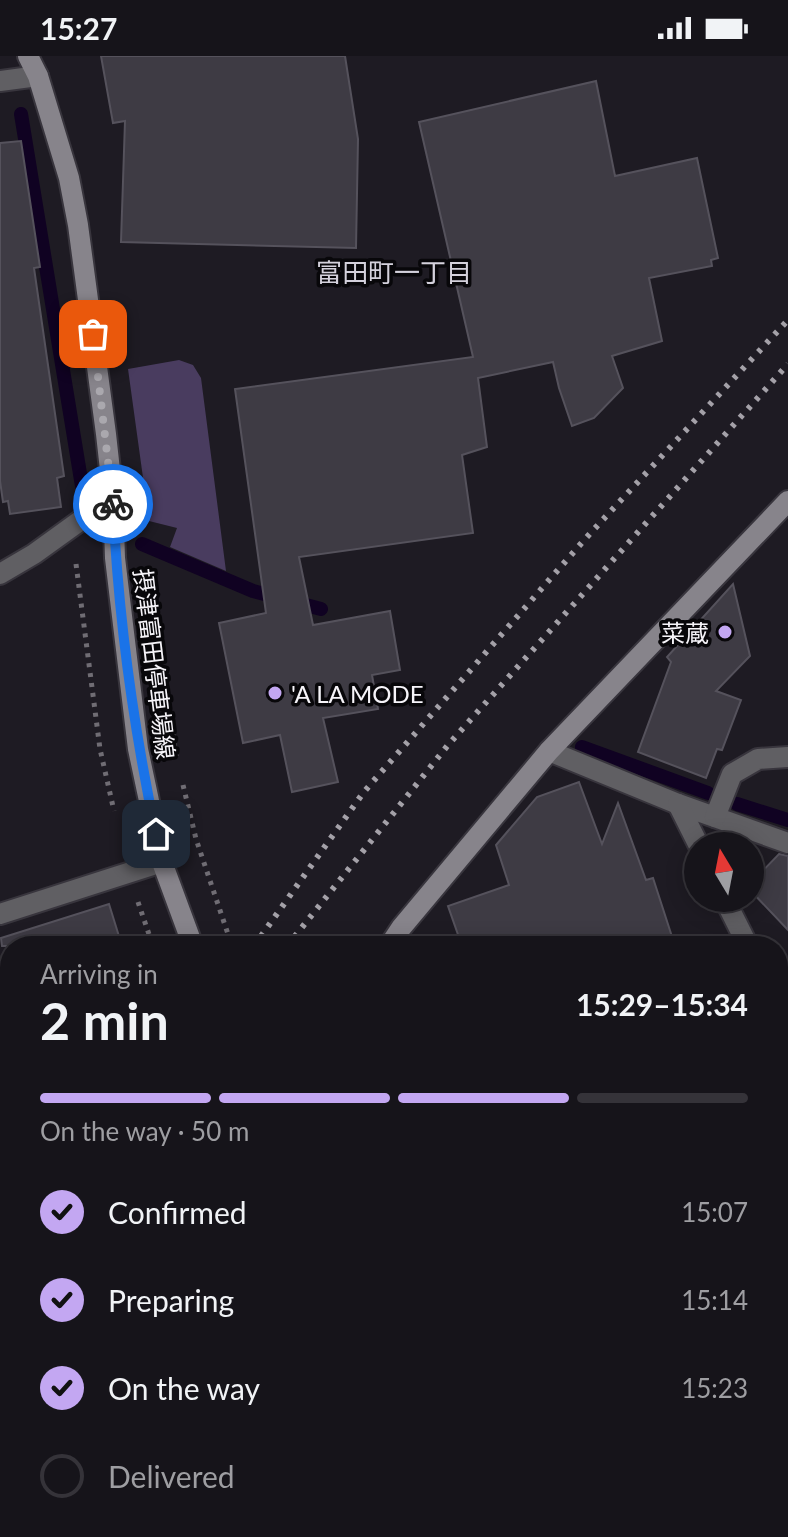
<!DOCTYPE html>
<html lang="en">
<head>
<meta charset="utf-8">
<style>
  :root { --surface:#16141a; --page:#232127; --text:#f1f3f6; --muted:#9e9ea2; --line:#353339; --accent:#c3a7f2 }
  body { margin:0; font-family:Lato,"Noto Sans JP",sans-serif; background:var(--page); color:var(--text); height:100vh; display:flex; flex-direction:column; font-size:30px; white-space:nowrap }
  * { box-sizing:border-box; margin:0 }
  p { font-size:26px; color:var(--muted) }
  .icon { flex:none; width:44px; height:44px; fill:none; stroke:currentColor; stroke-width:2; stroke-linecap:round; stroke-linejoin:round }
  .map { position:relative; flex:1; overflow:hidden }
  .sheet { position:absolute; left:0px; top:880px; width:788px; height:602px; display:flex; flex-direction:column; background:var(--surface); border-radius:32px 32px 0 0; box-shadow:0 4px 20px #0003,0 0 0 2px var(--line) }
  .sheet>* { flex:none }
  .needle { width:52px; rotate:350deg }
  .tools { position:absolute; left:684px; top:776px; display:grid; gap:16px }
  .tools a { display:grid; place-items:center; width:80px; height:80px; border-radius:50%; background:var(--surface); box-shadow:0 4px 20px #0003,0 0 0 2px var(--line); font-size:40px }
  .pin { position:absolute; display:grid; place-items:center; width:68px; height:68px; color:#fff; margin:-34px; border-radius:16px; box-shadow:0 4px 12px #0006 }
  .courier { position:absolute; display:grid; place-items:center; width:80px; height:80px; margin:-40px; border:6px solid #1a73e8; border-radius:50%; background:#fff; color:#222; box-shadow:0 2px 10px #0007 }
  .overview em { font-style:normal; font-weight:700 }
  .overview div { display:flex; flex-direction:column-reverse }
  .overview { display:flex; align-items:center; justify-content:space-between; height:136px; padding:0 40px }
  h1 { font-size:52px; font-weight:700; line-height:60px }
  .bar { display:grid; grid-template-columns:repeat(4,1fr); gap:12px 8px; align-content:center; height:96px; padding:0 40px }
  .bar i { height:10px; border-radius:6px; background:var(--line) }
  .bar .active { background:var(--accent) }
  .bar p { grid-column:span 4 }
  ol { padding:0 40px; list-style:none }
  li { display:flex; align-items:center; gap:24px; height:88px }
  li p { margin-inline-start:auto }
  li .icon { padding:8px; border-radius:50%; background:var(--accent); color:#111; stroke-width:4 }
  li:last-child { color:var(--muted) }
  li i { width:44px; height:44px; border:4px solid var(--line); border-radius:50% }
  .status { display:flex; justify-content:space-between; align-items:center; height:56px; padding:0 40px; background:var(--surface); direction:ltr }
  .status svg { height:22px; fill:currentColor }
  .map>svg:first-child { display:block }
  .green { fill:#493c5f }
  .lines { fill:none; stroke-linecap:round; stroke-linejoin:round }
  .stream { stroke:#100222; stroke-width:14 }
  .building { fill:#3e3b44; stroke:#55525c; stroke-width:2 }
  .street-casing { stroke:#38353d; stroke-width:24 }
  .secondary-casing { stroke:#38353d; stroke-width:24 }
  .path { stroke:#706d74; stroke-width:5; stroke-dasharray:4 6; stroke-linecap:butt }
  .street { stroke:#605f63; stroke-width:20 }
  .secondary { stroke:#87848b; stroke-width:20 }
  .rail { stroke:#a4a1a8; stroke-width:6; stroke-dasharray:4 8; stroke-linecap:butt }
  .done { stroke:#aaa8ae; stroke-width:8; stroke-dasharray:0 14.4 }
  .route { stroke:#1a73e8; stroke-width:10 }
  .poi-dot { fill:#c3a7f2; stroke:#08070a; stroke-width:3 }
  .labels { text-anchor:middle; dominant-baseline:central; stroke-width:7; stroke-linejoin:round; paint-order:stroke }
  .poi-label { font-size:24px; fill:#f6f4f9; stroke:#08070a; text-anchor:end }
  .street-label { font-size:24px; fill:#f6f4f9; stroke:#08070a }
  .neighbourhood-label { font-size:26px; fill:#d4d1dc; stroke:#08070a }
</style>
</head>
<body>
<div class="status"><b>15:27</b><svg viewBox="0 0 49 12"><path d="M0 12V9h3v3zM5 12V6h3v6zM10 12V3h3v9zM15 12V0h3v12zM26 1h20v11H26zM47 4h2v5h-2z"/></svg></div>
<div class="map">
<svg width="788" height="1481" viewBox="0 0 788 1481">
  <rect width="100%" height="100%" fill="#1e1b23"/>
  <!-- green -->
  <path class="green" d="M179,304L193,309L201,322L226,515L170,491L177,472L149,465L128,313Z"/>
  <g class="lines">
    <!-- stream -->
    <g class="stream">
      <path d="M21,58L82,430"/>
      <path d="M142,488L253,535L321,553"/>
      <path d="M582,691L708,737"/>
      <path d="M737,748L788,764"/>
    </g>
  </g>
  <!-- building -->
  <g class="building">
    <path d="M101,0H345L358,83L356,192L121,186L125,65L113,67Z"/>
    <path d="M596,25L615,120L697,102L718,202L711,204L712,210L649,222L662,285L612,300L623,332L594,362L572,370L559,332L553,306L478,322L487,391L462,399L473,477L299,501L313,569L390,555L400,614L372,619L378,653L323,662L338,726L292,736L280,679L243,687L219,567L266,557L235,333L473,301L419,66Z"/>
    <path d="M21,85L40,211L34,212L64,420L57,422L61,451L10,458L8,445L3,446L0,425V87Z"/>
    <path d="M733,528L750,600L716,635L741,644L722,694L717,693L706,722L638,696L671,606L667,601Z"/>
    <path d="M579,726L602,788L618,747L646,824L653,822L675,890H462L448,850L509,829L496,789L537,741Z"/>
    <path d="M779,798L788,800V874L750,834V828Z"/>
    <path d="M109,848L122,890H2L1,882Z"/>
  </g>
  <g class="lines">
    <!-- street casing -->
    <g class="street-casing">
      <g id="street">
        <path d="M0,25L38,20"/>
        <path d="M0,518L34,498L113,441"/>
        <path d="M549,695L678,748L788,787"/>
        <path d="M678,748L699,790"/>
        <path d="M715,761L732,718L758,703L788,701"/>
        <path d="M724,842L748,890"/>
        <path d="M0,858L162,806"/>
        <path d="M778,952L788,972"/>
        <path d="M477,1481L479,1472"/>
      </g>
    </g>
    <!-- secondary casing -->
    <g class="secondary-casing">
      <g id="secondary">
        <path d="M28,0L38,20L69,122L78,169L106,378L113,441L115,502L138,693L162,806L193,890"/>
        <path d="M389,890L401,872L549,695L788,445"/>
        <path d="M0,1366L10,1352"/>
        <path d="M387,1472L389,1481"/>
      </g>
    </g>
    <!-- path -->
    <g class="path">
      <path d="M76,508L100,693L114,755"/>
      <path d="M170,658L176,700"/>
      <path d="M183,729L196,783L232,890"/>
      <path d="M138,846L153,890"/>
      <path d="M328,1472L330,1481"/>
      <path d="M242,1481L258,1472"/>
    </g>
    <!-- street -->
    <use href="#street" class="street"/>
    <!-- secondary -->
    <use href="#secondary" class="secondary"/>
    <!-- rail -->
    <g class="rail">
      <path d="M254,890L363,737L585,483L788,264"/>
      <path d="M287,890L448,689L788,308"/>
      <path d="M0,1229L10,1215"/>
      <path d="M0,1270L10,1256"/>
    </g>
  </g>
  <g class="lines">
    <!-- done -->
    <path class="done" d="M93,278L113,448"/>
    <!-- route -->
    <path class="route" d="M113,448C118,559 133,669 156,778"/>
  </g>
  <!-- markers -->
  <g class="poi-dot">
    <circle cx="725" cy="576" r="8"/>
    <circle cx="275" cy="637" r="8"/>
  </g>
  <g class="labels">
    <!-- poi labels -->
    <g class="poi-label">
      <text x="709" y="576">菜蔵</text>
      <text x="291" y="637" text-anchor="start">'A LA MODE</text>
    </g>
    <!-- street labels -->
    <g class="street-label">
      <text transform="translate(155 608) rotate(83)">摂津富田停車場線</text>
    </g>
    <!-- neighbourhood labels -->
    <g class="neighbourhood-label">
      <text x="394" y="216">富田町一丁目</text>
    </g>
  </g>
</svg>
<div class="tools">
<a><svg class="needle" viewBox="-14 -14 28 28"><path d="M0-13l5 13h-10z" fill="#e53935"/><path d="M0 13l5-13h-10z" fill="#9e9ea2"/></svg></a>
</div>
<div class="pin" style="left:93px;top:278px;background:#ea580c"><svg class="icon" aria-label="bag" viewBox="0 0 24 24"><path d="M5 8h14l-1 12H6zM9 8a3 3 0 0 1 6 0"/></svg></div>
<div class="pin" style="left:156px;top:778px;background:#1f2937"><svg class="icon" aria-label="home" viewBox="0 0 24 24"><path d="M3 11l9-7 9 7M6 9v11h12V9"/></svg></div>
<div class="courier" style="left:113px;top:448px"><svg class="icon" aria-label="bike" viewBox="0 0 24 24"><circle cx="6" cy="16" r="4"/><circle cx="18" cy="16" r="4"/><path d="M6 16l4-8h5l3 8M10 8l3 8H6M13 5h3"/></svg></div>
<section class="sheet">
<div class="overview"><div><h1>2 min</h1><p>Arriving in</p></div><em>15:29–15:34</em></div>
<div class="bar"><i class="active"></i><i class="active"></i><i class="active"></i><i></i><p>On the way · 50 m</p></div>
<ol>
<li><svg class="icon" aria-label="check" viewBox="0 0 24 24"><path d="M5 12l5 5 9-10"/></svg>Confirmed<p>15:07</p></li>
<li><svg class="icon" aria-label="check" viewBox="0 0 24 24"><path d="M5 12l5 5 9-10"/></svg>Preparing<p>15:14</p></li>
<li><svg class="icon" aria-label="check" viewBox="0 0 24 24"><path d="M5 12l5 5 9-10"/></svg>On the way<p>15:23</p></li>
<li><i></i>Delivered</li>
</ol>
</section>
</div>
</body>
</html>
